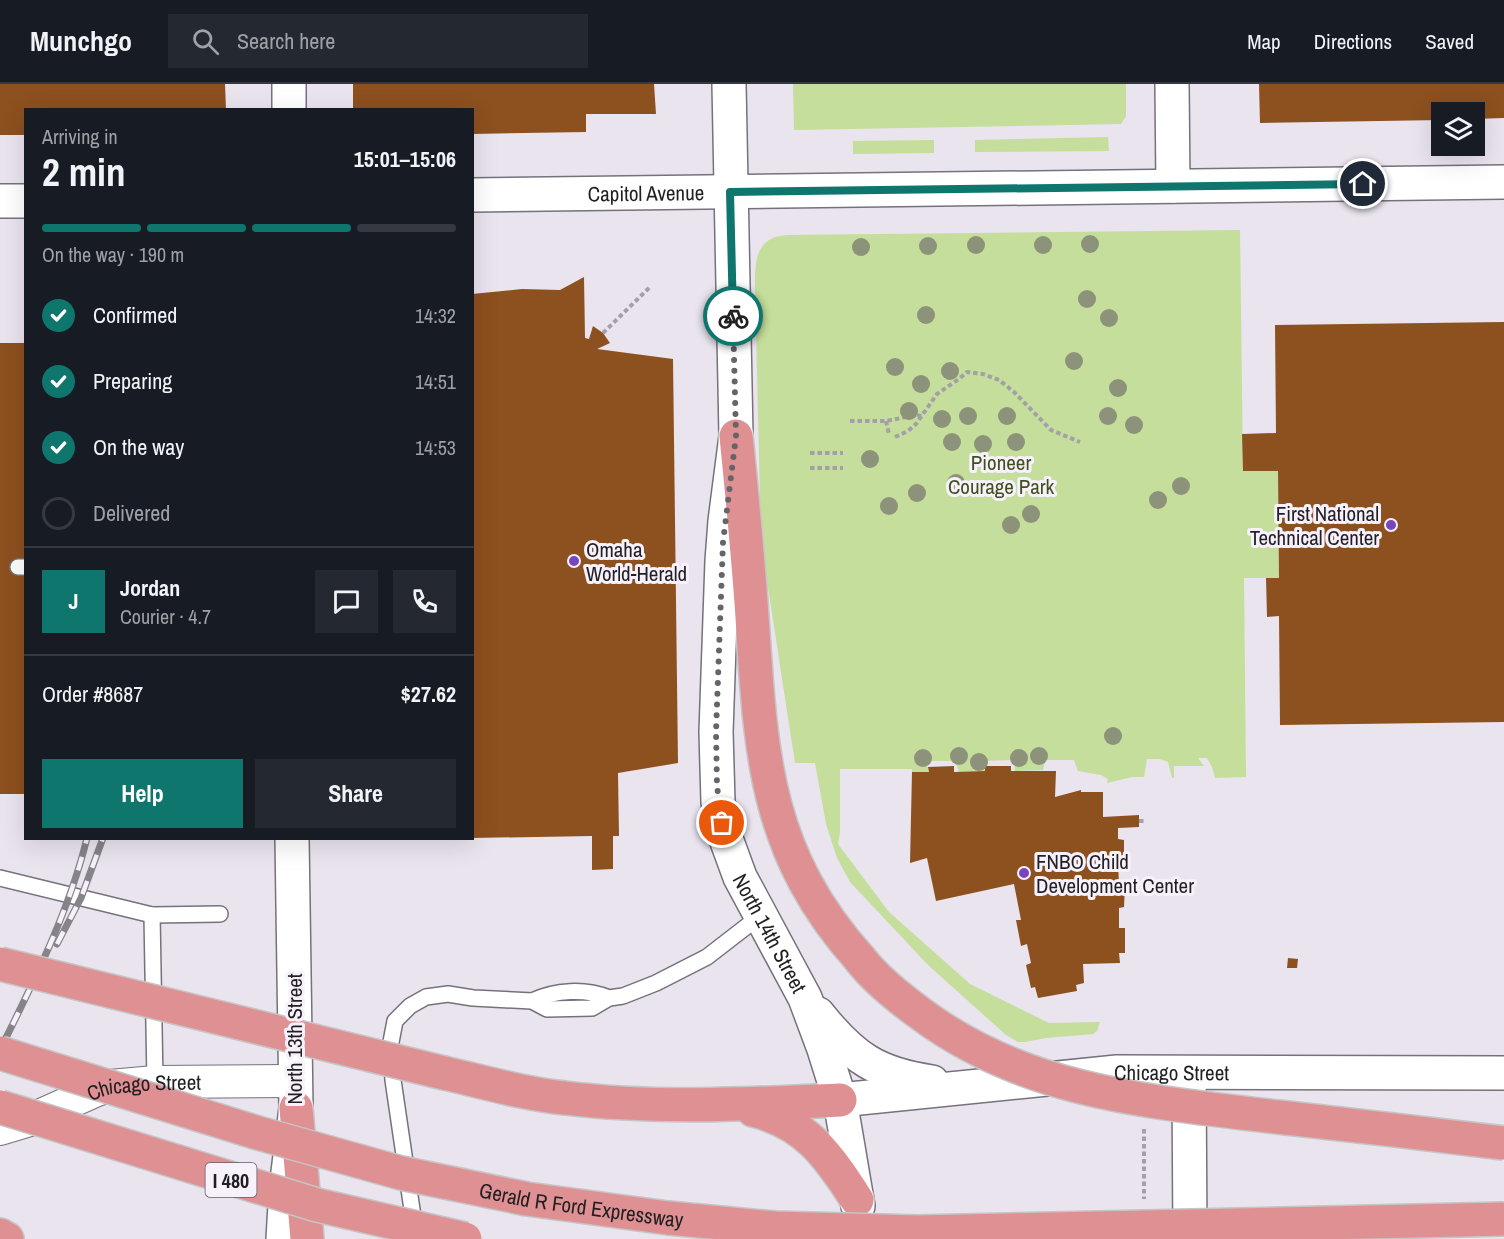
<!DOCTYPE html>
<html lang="en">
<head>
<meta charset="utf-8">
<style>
  :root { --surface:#171b24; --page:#242831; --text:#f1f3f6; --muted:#9ea1a6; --line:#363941; --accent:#0f766e }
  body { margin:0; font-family:"Archivo Narrow",sans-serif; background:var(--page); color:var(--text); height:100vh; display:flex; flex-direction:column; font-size:22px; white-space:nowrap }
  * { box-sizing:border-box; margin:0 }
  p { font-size:20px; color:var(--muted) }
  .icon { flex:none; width:33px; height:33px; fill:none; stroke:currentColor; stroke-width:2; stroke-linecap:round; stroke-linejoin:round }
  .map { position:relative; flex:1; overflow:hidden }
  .panel { position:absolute; left:24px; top:24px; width:450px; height:732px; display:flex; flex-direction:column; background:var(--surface); border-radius:0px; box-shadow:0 6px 24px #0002 }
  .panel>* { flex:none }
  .controls { position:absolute; left:1431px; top:18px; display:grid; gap:12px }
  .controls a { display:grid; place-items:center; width:54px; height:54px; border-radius:0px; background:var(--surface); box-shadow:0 6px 24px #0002; font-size:30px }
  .pin { position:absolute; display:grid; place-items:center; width:51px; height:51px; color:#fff; margin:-26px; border:3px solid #fff; border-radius:50%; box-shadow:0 2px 6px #0007 }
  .courier { position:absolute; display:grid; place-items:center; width:60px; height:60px; margin:-30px; border:4px solid #0f766e; border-radius:50%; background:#fff; color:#222; box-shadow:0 2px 8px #0007 }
  .summary em { font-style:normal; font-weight:700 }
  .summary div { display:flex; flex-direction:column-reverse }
  .summary { display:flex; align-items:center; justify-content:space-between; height:102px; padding:0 18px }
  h1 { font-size:39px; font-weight:700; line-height:45px }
  .bar { display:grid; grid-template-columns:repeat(4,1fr); gap:9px 6px; align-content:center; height:72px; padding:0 18px }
  .bar i { height:8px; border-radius:4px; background:var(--line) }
  .bar .selected { background:var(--accent) }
  .bar p { grid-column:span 4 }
  .line { display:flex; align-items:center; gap:15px; padding:0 18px; border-top:2px solid var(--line) }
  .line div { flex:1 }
  .round { display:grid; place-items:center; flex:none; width:63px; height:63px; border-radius:0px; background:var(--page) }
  ol { padding:0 18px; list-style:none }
  li { display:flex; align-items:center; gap:18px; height:66px }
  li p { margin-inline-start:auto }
  li .icon { padding:6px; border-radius:50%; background:var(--accent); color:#fff; stroke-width:4 }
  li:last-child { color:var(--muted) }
  li i { width:33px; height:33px; border:3px solid var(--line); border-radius:50% }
  .primary-button { display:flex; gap:12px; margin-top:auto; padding:12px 18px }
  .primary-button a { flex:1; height:69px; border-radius:0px; background:var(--accent); color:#fff; font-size:24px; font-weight:700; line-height:69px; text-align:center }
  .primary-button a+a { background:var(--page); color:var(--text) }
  header { display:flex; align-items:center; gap:36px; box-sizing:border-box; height:84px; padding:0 30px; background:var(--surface); border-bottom:2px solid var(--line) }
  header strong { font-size:28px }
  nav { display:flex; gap:33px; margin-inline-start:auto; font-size:21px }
  .search { width:420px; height:54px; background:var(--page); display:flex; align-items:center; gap:15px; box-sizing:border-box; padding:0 21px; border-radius:0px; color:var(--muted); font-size:22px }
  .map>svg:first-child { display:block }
  .green { fill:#c5de9b }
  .building { fill:#8d501f }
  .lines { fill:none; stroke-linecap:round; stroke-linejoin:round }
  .lane-casing { stroke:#76717a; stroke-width:18 }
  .street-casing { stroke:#76717a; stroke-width:34 }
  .secondary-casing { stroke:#76717a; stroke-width:36 }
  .highway-casing { stroke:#c5c5c6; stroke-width:36 }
  .path { stroke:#a4a0a7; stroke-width:4; stroke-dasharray:4.5 3; stroke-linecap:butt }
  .lane { stroke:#fff; stroke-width:15 }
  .street { stroke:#fff; stroke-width:32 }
  .secondary { stroke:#fff; stroke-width:33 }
  .highway { stroke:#df9092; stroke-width:33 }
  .rail-casing { stroke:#868389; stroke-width:7 }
  .rail { stroke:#f7f1fc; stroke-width:4.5; stroke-dasharray:14; stroke-linecap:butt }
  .highway-bridge-casing { stroke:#c5c5c6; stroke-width:36; stroke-linecap:butt }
  .highway-bridge { stroke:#df9092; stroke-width:33 }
  .tree { fill:#8c937a }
  .done { stroke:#676469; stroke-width:6; stroke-dasharray:0 10.8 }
  .route { stroke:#0f766e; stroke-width:8 }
  .poi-dot { fill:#7a44bb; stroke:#f7f1fc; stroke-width:2 }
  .labels { text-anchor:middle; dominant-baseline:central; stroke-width:6; stroke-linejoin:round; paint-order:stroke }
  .shield { fill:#f7f1fc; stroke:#615e63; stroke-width:1.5 }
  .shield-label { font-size:20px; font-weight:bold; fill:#211f22 }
  .street-label { font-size:21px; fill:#211f22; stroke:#f7f1fc }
  .park-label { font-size:21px; fill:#3f501c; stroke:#f7f1fc }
  .poi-label { font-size:21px; fill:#211f22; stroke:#f7f1fc; text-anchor:start }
</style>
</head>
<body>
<header>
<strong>Munchgo</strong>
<div class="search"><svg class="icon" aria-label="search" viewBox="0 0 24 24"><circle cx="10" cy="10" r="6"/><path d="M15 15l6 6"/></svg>Search here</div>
<nav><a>Map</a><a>Directions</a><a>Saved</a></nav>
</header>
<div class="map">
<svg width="1504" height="1155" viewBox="0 0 1504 1155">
  <rect width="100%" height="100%" fill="#e9e4ee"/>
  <!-- green -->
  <g class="green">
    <path d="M793,0H1126V32L1121,40L794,46Z"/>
    <path d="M1108,53L1109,67L975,68V56Z"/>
    <path d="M934,56V69L853,70V57Z"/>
    <path d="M1240,146L1243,387H1278L1279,494H1244L1246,693L1215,694L1212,683L1207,674H1198L1204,682H1174V694H1172L1168,678L1160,675H1147L1144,693H1132L1107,699L1108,695L1101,691L1078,687L1074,676H1045L1043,686L1015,687L1014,678L1011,676L984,677L985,687L959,688L955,677H926L929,688H912V685H840V749L838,760L889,828L970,900L1049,939L1100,938L1097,947L1093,950L1046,954L1025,958H1018L1006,951L928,881L850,798L837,774L826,740L815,679H795L761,458L755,203C755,186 754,162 773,154C776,152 783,152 787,151Z"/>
  </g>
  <!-- building -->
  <g class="building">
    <path d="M0,0H225L226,26H26V51H0Z"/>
    <path d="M353,0H654L656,30H586V48L472,50V26H353Z"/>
    <path d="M1259,0H1504V34L1474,35V28H1442V36L1260,39Z"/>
    <path d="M584,193L585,254L589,255L593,242L603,249L610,259L597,265L673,275L678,679L618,689L619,752H613V785L592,786V752L472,754V210L522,205L560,206Z"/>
    <path d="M1504,238V638L1280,641L1279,532L1267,533L1266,494H1279L1278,387H1243L1242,350L1276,349L1275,241Z"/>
    <rect x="0" y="259" width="26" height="451"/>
    <path d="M954,682V688L985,687V682H1011V687H1056L1055,713L1081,706V708H1103V733L1139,731V743L1118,744V755L1124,756V779H1118L1119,800L1125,801L1124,823L1119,824V844H1125V869H1119L1120,879L1083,880L1084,899L1076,901L1077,907L1038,914L1035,903L1031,904L1026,881L1031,879L1027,860L1021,862L1016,836H1021L1014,800L936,817L927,774L910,779L912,688H929L928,683Z"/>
    <path d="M1288,874L1298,875L1297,884H1287Z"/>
  </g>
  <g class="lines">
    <!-- lane casing -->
    <g class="lane-casing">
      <g id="lane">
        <path d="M18,483H26"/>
        <path d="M0,794L152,831L220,830"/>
        <path d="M152,831L155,998"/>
        <path d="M532,917C555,906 585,904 609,914"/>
        <path d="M415,1146L393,996L391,958L395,937L410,922L426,913L448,910L473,914L532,917L547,925L592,924L609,914L623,912L656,899L707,873L760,832"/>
      </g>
    </g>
    <!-- street casing -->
    <g class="street-casing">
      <g id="street">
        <path id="s1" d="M0,1045L30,1036L97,1006L110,1002L155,998L295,997"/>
      </g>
    </g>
    <!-- secondary casing -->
    <g class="secondary-casing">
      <g id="secondary">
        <path d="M289,0V26"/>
        <path id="s2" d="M729,0L736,352L725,437L722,477L716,648L718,718L725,752L740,793L805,914L824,965L840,1016L858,1122"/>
        <path d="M1172,0L1173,102"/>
        <path id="s3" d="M472,111L1504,98"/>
        <path d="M0,117H26"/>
        <path d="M818,930C853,974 877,990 932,998"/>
        <path d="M1189,996L1190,1155"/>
        <path id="s4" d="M840,1016L1117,988L1504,989"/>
        <path d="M283,1155L286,1104L296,1024L292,754"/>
      </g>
    </g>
    <!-- highway casing -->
    <g class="highway-casing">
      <g id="highway">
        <path d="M736,352C742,412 748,473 752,533C761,669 764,768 860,875"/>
        <path d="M444,989C484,998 524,1010 565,1014C653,1025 751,1020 840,1016"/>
        <path d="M296,1024L307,1155"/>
        <path d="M753,1026C806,1039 829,1072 857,1116"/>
        <path d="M0,1151L7,1155"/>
      </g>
    </g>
    <!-- path -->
    <g class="path">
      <path d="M603,249L651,202"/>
      <path d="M850,337H886L916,331L922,332"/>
      <path d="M886,337L889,350"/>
      <path d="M895,353L908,347L916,340L937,310L959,295L967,288L983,290L999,296L1014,308L1051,346L1080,358"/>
      <path d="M810,369H843"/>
      <path d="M810,384H843"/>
      <path d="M1139,737H1145"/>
      <path d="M1144,1045V1115"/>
    </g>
    <!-- lane -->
    <use href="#lane" class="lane"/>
    <!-- street -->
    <use href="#street" class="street"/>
    <!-- secondary -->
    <use href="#secondary" class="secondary"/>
    <!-- highway -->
    <use href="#highway" class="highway"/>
    <!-- rail casing -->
    <g class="rail-casing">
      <g id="rail">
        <path d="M57,860L81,814L103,754"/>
        <path d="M0,966C33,899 69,828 87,754"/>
      </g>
    </g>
    <!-- rail -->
    <use href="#rail" class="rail"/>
    <!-- highway-bridge casing -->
    <g class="highway-bridge-casing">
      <g id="highway-bridge">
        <path d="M860,875C876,896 899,914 921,930C1027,1009 1151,1018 1278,1033C1353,1041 1429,1050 1504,1059"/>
        <path d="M0,880L444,989"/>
        <path id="s5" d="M0,969L258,1049L401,1089L527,1115L668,1134L775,1144L917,1148L1504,1135"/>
        <path d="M0,1023L317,1121L465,1155"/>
      </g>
    </g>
    <!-- highway-bridge -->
    <use href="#highway-bridge" class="highway-bridge"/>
  </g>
  <!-- trees -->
  <g class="tree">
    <circle cx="1090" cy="160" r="9"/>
    <circle cx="976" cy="161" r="9"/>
    <circle cx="1043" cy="161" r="9"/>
    <circle cx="928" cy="162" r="9"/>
    <circle cx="861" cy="163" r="9"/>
    <circle cx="1087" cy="215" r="9"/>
    <circle cx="926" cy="231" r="9"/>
    <circle cx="1109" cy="234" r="9"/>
    <circle cx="1074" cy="277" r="9"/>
    <circle cx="895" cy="283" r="9"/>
    <circle cx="950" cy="287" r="9"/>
    <circle cx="921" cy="300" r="9"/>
    <circle cx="1118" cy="304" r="9"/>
    <circle cx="909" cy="327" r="9"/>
    <circle cx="968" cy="332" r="9"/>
    <circle cx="1007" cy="332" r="9"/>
    <circle cx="1108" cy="332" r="9"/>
    <circle cx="942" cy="335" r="9"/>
    <circle cx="1134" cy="341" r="9"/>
    <circle cx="952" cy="358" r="9"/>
    <circle cx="1016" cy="358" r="9"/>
    <circle cx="983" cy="360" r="9"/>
    <circle cx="870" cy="375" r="9"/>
    <circle cx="956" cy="399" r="9"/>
    <circle cx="1181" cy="402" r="9"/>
    <circle cx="917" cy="409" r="9"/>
    <circle cx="1158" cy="416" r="9"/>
    <circle cx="889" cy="422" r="9"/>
    <circle cx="1031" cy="430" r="9"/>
    <circle cx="1011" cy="441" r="9"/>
    <circle cx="1113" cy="652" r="9"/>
    <circle cx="959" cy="672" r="9"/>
    <circle cx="1039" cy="672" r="9"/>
    <circle cx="923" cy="674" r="9"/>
    <circle cx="1019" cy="674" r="9"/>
    <circle cx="979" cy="678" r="9"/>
  </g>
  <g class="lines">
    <!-- done -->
    <path class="done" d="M722,739L717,702L716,648L723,458L736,352L733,232"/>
    <!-- route -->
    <path class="route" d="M733,232L730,108L1363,100"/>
  </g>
  <!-- markers -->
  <g class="poi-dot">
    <circle cx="1391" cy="441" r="6"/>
    <circle cx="574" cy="477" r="6"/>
    <circle cx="1024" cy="789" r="6"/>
  </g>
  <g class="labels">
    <!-- shield labels -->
    <rect class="shield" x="205.5" y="1079" width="51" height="34" rx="4.5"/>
    <g class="shield-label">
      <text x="231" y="1096">I 480</text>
    </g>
    <!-- street labels -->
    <g class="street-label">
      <text stroke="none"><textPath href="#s3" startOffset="174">Capitol Avenue</textPath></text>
      <text stroke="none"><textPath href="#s2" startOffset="861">North 14th Street</textPath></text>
      <text transform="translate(294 955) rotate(-90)">North 13th Street</text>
      <text stroke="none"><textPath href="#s4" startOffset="333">Chicago Street</textPath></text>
      <text stroke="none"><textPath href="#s1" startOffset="152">Chicago Street</textPath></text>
      <text stroke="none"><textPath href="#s5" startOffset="602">Gerald R Ford Expressway</textPath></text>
    </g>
    <!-- park labels -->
    <g class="park-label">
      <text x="1001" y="378">Pioneer<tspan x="1001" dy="24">Courage Park</tspan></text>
    </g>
    <!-- poi labels -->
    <g class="poi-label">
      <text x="1379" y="429" text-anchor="end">First National<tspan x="1379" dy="24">Technical Center</tspan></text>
      <text x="586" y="465">Omaha<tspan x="586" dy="24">World-Herald</tspan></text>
      <text x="1036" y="777">FNBO Child<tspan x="1036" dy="24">Development Center</tspan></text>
    </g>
  </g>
</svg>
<div class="controls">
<a><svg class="icon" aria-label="layers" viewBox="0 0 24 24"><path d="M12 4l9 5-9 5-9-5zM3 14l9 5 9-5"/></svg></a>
</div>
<div class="pin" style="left:722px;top:739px;background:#ea580c"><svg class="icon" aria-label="bag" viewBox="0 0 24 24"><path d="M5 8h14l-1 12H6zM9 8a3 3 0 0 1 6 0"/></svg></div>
<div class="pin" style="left:1363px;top:100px;background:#1f2937"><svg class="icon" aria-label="home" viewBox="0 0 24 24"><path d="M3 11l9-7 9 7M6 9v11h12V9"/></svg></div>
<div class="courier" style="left:733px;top:232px"><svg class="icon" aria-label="bike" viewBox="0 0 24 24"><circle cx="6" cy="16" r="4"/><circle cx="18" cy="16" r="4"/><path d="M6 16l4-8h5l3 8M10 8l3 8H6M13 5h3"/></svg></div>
<section class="panel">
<div class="summary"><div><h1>2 min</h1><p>Arriving in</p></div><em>15:01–15:06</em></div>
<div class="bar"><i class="selected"></i><i class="selected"></i><i class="selected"></i><i></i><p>On the way · 190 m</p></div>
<ol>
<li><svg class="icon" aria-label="check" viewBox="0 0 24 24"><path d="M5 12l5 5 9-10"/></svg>Confirmed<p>14:32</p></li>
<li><svg class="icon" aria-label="check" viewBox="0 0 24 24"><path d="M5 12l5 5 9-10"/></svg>Preparing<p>14:51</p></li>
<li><svg class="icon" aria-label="check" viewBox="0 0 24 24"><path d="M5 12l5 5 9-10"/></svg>On the way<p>14:53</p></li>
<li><i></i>Delivered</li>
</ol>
<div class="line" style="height:108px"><b class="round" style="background:var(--accent);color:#fff">J</b><div><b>Jordan</b><p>Courier · 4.7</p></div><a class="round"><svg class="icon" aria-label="chat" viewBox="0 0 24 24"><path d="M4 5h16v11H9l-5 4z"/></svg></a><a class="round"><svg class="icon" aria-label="phone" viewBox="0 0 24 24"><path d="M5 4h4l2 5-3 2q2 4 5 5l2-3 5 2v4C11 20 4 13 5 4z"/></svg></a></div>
<div class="line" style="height:78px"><div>Order #8687</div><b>$27.62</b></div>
<div class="primary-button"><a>Help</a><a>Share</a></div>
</section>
</div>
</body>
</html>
